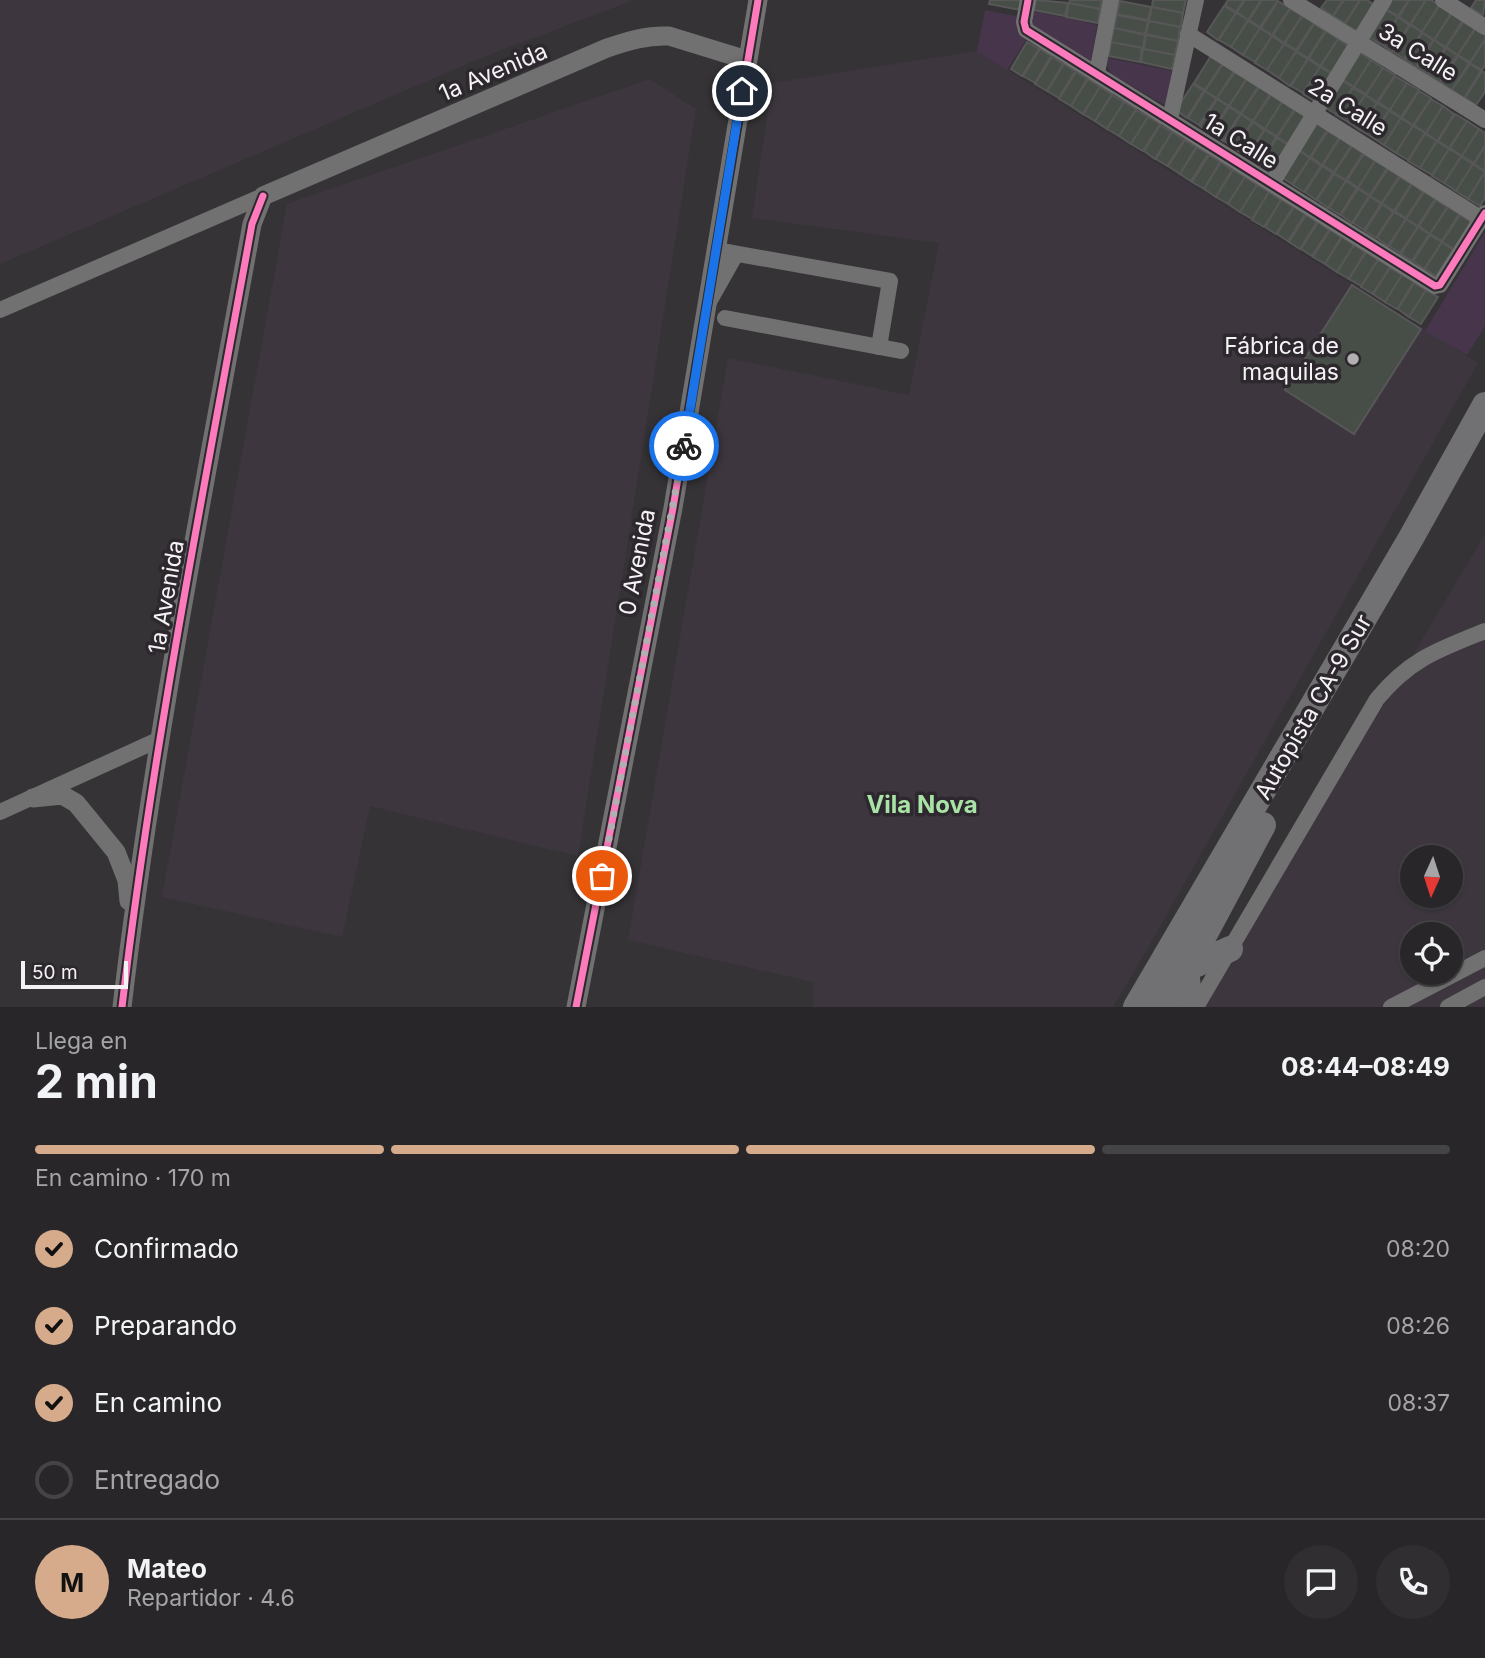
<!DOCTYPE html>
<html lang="es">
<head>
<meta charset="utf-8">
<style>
  :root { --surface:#282628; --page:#302e30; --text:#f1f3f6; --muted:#a5a5a8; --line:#444345; --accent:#d6ab8b }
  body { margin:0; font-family:Inter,sans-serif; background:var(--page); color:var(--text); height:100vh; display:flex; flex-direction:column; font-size:26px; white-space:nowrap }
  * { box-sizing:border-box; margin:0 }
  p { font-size:23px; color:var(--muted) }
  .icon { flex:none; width:38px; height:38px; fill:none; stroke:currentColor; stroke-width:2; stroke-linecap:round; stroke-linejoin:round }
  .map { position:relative; height:1007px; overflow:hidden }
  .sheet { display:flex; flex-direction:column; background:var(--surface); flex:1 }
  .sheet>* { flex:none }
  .needle { width:46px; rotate:183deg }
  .tools { position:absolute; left:1400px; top:845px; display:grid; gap:14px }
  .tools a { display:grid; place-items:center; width:63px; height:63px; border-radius:50%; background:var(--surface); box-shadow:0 2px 5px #0004,0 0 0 2px var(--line); font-size:35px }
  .scale { position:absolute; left:21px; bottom:18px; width:107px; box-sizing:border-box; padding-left:7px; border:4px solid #f5f2f5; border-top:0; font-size:19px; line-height:24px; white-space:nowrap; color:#f5f2f5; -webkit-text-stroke:5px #2c282d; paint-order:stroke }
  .pin { position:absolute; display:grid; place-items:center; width:60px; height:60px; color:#fff; margin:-30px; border:4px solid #fff; border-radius:50%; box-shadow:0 2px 7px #0007 }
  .courier { position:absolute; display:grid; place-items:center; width:70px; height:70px; margin:-35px; border:5px solid #1a73e8; border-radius:50%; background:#fff; color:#222; box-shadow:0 2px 9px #0007 }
  .summary em { font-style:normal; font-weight:700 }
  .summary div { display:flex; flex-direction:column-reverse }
  .summary { display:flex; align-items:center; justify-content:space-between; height:119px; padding:0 35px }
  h1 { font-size:46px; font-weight:700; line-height:52px }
  .bar { display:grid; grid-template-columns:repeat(4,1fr); gap:10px 7px; align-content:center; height:84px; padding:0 35px }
  .bar i { height:9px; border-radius:5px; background:var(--line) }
  .bar .on { background:var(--accent) }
  .bar p { grid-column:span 4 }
  .line { display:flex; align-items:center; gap:18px; padding:0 35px; border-top:2px solid var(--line) }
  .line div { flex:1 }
  .round { display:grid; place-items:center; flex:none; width:74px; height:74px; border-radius:37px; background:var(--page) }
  ol { padding:0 35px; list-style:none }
  li { display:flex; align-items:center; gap:21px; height:77px }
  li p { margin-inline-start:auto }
  li .icon { padding:7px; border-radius:50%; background:var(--accent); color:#111; stroke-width:4 }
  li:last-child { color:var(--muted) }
  li i { width:38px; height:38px; border:4px solid var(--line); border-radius:50% }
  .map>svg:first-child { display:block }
  .built { fill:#3d363f; fill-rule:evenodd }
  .green { fill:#47354b }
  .building { fill:#474d47; stroke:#575758; stroke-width:2 }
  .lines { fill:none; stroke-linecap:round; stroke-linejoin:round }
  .minor { stroke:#717172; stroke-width:16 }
  .tertiary { stroke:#717172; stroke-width:19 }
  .trunk { stroke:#717072; stroke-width:26 }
  .cycleway-casing { stroke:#2c282d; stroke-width:11 }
  .cycleway { stroke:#fd7abc; stroke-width:7 }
  .done { stroke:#b2afb2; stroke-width:7; stroke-dasharray:0 12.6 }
  .route { stroke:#1a73e8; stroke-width:9 }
  .poi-dot { fill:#b2afb2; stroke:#2c282d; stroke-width:2.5 }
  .labels { text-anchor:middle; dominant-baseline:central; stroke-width:7; stroke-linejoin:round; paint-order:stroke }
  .street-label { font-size:23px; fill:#f5f2f5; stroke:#2c282d }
  .poi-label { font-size:23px; fill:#f5f2f5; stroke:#2c282d; text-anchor:end }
  .neighbourhood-label { font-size:24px; font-weight:bold; fill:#aae3a7; stroke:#2c282d }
</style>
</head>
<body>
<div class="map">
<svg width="1485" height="1007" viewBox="0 0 1485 1007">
  <rect width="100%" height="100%" fill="#353336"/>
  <!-- built -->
  <g class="built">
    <path d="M0,0H634L486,56L0,264Z"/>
    <path d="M977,51L1478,363L1148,948L1113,1007H813V982L628,940L728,358L909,395L939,243L752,218L772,83Z"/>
    <path d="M650,79L696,109L578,856L370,806L342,937L162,897L287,204Z"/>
    <path d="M1485,534V1007H1204L1404,670ZM1412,858H1451V896H1412ZM1412,934H1451V973H1412Z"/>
  </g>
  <!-- green -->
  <g class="green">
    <path d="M985,10L1020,17L1024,37L1026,40L1007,70L977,51Z"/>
    <path d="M1034,11L1097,25L1091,62L1032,27Z"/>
    <path d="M1108,58L1172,71L1166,106L1111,74L1107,65Z"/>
    <path d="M1485,232V326L1467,355L1425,331Z"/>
  </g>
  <!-- building -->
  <g class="building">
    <path d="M990,0H1023L1021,10L989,4Z"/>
    <path d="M1036,0L1068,3L1065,16L1034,10Z"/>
    <path d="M1070,0H1102L1100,9L1069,3Z"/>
    <path d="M1153,0H1186L1183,13L1152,7Z"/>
    <path d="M1228,0H1244L1236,12L1225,5Z"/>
    <path d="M1245,0H1261L1248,20L1237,12Z"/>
    <path d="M1262,0H1278L1260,27L1249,20Z"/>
    <path d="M1327,0H1343L1333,16L1321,8Z"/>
    <path d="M1344,0H1360L1345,23L1333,16Z"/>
    <path d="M1360,0H1367L1374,5L1357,31L1345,24Z"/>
    <path d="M1392,0H1409L1398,16L1386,9Z"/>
    <path d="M1409,0H1426L1410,24L1399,17Z"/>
    <path d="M1426,0H1431L1439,5L1422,32L1411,24Z"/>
    <path d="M1476,0H1485L1483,15L1471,8Z"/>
    <path d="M1120,1L1151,7L1148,20L1117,14Z"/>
    <path d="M1278,1L1290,8L1272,35L1261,28Z"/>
    <path d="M1069,3L1100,9L1098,23L1066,17Z"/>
    <path d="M1440,5L1451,13L1434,40L1422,32Z"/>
    <path d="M1224,6L1236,13L1218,40L1207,32Z"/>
    <path d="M1152,7L1183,13L1181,27L1149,21Z"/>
    <path d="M1290,9L1302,16L1284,43L1273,35Z"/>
    <path d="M1386,10L1398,17L1380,44L1369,37Z"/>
    <path d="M1236,13L1248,20L1231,47L1219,40Z"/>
    <path d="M1452,13L1463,20L1446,47L1434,40Z"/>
    <path d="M1117,15L1148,21L1145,34L1114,28Z"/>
    <path d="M1302,16L1314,23L1296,50L1285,43Z"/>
    <path d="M1398,17L1409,25L1392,52L1381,44Z"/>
    <path d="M1149,21L1180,27L1178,41L1146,34Z"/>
    <path d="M1248,21L1260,28L1243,55L1231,47Z"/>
    <path d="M1464,21L1475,28L1458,55L1446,47Z"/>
    <path d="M1314,24L1325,31L1308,58L1297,51Z"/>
    <path d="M1410,25L1422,32L1404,59L1393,52Z"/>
    <path d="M1114,28L1145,35L1143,48L1111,42Z"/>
    <path d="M1260,28L1272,36L1255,62L1243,55Z"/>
    <path d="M1476,28L1485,34V39L1470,62L1458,55Z"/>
    <path d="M1326,31L1338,39L1320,66L1309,58Z"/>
    <path d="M1422,33L1433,40L1416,67L1405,60Z"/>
    <path d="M1146,35L1178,41L1175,55L1144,49Z"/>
    <path d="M1272,36L1284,44L1267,70L1255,63Z"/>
    <path d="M1338,39L1349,47L1332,73L1321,66Z"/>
    <path d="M1434,40L1445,48L1428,75L1417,67Z"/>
    <path d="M1485,40V65L1482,70L1470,63Z"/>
    <path d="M1027,42L1039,49L1022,76L1011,69Z"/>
    <path d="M1111,42L1142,48L1140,62L1109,56Z"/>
    <path d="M1284,44L1296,51L1279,78L1267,70Z"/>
    <path d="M1446,48L1457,55L1440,82L1429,75Z"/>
    <path d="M1040,49L1051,56L1035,83L1023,76Z"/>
    <path d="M1143,49L1175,55L1172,69L1141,62Z"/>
    <path d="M1296,52L1308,59L1290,86L1279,78Z"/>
    <path d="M1359,52L1371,60L1354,87L1342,79Z"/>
    <path d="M1211,56L1222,64L1205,90L1194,83Z"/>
    <path d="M1458,56L1469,63L1452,90L1441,83Z"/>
    <path d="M1052,57L1063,64L1047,91L1035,84Z"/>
    <path d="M1308,59L1320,67L1303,93L1291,86Z"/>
    <path d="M1371,60L1383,68L1366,94L1354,87Z"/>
    <path d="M1064,64L1075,71L1059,98L1047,91Z"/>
    <path d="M1223,64L1234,71L1217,98L1205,91Z"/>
    <path d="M1470,64L1481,71L1464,98L1452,90Z"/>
    <path d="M1320,67L1332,74L1314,101L1303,94Z"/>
    <path d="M1383,68L1395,75L1377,102L1366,95Z"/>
    <path d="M1482,71L1485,73V92L1476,105L1465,98Z"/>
    <path d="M1076,72L1087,79L1071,106L1059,99Z"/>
    <path d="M1235,72L1246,79L1229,106L1217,98Z"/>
    <path d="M1395,76L1407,83L1390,110L1378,102Z"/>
    <path d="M1088,79L1100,87L1083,114L1071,106Z"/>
    <path d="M1247,79L1258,87L1241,113L1229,106Z"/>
    <path d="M1341,80L1353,87L1336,114L1324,107Z"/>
    <path d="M1407,83L1419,90L1401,117L1390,110Z"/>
    <path d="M1193,84L1204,91L1187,118L1176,110Z"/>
    <path d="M1100,87L1112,94L1095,121L1083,114Z"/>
    <path d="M1259,87L1270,94L1253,121L1241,114Z"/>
    <path d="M1353,88L1365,95L1348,122L1336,115Z"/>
    <path d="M1205,91L1216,99L1199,125L1188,118Z"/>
    <path d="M1419,91L1431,98L1413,125L1402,118Z"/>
    <path d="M1112,95L1124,102L1107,129L1095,121Z"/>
    <path d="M1271,95L1282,102L1265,129L1253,121Z"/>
    <path d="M1365,95L1377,103L1360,130L1348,122Z"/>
    <path d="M1217,99L1228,106L1211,133L1200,126Z"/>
    <path d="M1431,99L1443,106L1426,133L1414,125Z"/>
    <path d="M1124,102L1136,109L1119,136L1107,129Z"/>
    <path d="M1282,102L1294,110L1277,136L1265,129Z"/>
    <path d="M1377,103L1389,110L1372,137L1360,130Z"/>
    <path d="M1443,106L1454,114L1437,141L1426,133Z"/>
    <path d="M1229,107L1240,114L1223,141L1212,133Z"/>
    <path d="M1136,110L1148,117L1131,144L1119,136Z"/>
    <path d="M1295,110L1306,117L1289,144L1277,137Z"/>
    <path d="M1389,111L1401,118L1384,145L1372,137Z"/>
    <path d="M1241,114L1252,122L1235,148L1224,141Z"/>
    <path d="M1455,114L1467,121L1449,148L1438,141Z"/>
    <path d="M1148,117L1160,124L1143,151L1131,144Z"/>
    <path d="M1401,118L1413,126L1396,153L1384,145Z"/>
    <path d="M1467,121L1479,129L1462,156L1450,148Z"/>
    <path d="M1253,122L1264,130L1247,156L1235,149Z"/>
    <path d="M1316,123L1327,130L1310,157L1299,150Z"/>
    <path d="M1160,125L1172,132L1155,159L1144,151Z"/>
    <path d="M1413,126L1425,133L1408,160L1396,153Z"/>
    <path d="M1479,129L1485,133V145L1474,163L1462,156Z"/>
    <path d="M1265,130L1276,137L1259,164L1247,156Z"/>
    <path d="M1328,131L1339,138L1322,165L1311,157Z"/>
    <path d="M1172,132L1184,140L1167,166L1156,159Z"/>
    <path d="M1425,134L1437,141L1420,168L1408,161Z"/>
    <path d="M1277,138L1288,145L1271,172L1260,164Z"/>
    <path d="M1340,138L1351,146L1334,172L1323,165Z"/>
    <path d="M1185,140L1196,147L1180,174L1168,166Z"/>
    <path d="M1437,141L1449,149L1432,175L1420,168Z"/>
    <path d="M1352,146L1363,153L1346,180L1334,173Z"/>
    <path d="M1485,146V171L1474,164Z"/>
    <path d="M1197,147L1208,154L1191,181L1180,174Z"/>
    <path d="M1449,149L1461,156L1444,183L1432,176Z"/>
    <path d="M1298,150L1310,158L1292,184L1281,177Z"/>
    <path d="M1364,154L1375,161L1358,188L1347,180Z"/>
    <path d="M1209,155L1220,162L1204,189L1192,182Z"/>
    <path d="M1461,157L1473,164L1456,191L1444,183Z"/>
    <path d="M1310,158L1321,166L1304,192L1293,185Z"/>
    <path d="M1375,161L1387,168L1370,195L1358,188Z"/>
    <path d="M1221,162L1232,170L1216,197L1204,189Z"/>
    <path d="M1473,164L1485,172L1468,199L1456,191Z"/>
    <path d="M1322,166L1333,173L1316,200L1305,192Z"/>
    <path d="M1388,169L1399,176L1382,203L1370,196Z"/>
    <path d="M1233,170L1245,177L1228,204L1216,197Z"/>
    <path d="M1485,172V198L1480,206L1468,199Z"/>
    <path d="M1334,174L1346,181L1328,208L1317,200Z"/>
    <path d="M1245,177L1257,185L1240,212L1228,204Z"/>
    <path d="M1400,177L1411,184L1394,211L1382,203Z"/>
    <path d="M1346,181L1357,188L1340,215L1329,208Z"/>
    <path d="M1412,184L1423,192L1406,218L1395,211Z"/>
    <path d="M1257,185L1269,192L1252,219L1240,212Z"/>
    <path d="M1358,189L1369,196L1352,223L1341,215Z"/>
    <path d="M1269,192L1281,200L1264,227L1252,220Z"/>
    <path d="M1424,192L1435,199L1418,226L1406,219Z"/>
    <path d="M1370,196L1381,204L1364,230L1353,223Z"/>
    <path d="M1281,200L1293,207L1276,234L1265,227Z"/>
    <path d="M1436,200L1447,207L1430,234L1419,226Z"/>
    <path d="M1382,204L1393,212L1376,238L1365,231Z"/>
    <path d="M1294,207L1305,214L1288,241L1277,234Z"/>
    <path d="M1448,207L1459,214L1442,241L1430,234Z"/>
    <path d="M1394,212L1406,219L1388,246L1377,238Z"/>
    <path d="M1306,215L1317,222L1300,249L1289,242Z"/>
    <path d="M1460,215L1471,222L1454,249L1442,242Z"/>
    <path d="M1406,219L1418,227L1400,253L1389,246Z"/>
    <path d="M1318,222L1329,230L1312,256L1301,249Z"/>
    <path d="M1418,227L1429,234L1412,261L1401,254Z"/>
    <path d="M1330,230L1341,237L1325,264L1313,257Z"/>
    <path d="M1430,235L1442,242L1424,269L1413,261Z"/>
    <path d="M1342,237L1354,245L1337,272L1325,264Z"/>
    <path d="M1442,242L1453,250L1436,276L1425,269Z"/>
    <path d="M1354,245L1365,252L1349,279L1337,272Z"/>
    <path d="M1366,252L1378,260L1361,286L1349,279Z"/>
    <path d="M1378,260L1390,267L1373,294L1361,287Z"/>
    <path d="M1390,268L1402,275L1385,302L1373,294Z"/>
    <path d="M1402,275L1414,282L1397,309L1385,302Z"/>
    <path d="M1414,283L1426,290L1409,317L1398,309Z"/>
    <path d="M1352,285L1421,329L1354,434L1285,390Z"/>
    <path d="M1426,290L1438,297L1421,324L1409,317Z"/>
  </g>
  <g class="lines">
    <!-- minor -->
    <g class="minor">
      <path d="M1028,0L1024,22L1026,30L1435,286L1440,285L1485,213"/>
      <path d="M1291,0L1485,120"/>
      <path d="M1443,0L1485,27"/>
      <path d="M1188,34L1482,219"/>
      <path d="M1097,73L1111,0"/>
      <path d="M1170,119L1196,0"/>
      <path d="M1272,183L1384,0"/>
      <path d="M716,250L890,281L879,347"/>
      <path d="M710,300L736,254"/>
      <path d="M0,310L263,196"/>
      <path d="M725,318L901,351"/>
      <path d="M0,812L160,739"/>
      <path d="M1196,1007L1377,699C1410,659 1438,650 1485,631"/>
      <path d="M1391,1007L1485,958"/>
      <path d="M1448,1007L1485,987"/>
    </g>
    <!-- tertiary -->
    <g class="tertiary">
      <path d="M33,798L62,795L76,803L116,852L127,880L129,901"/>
      <path d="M122,1007C153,744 205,484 252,224L263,196L607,48C628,41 647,35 669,36L747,60"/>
      <path d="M576,1007L673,508L758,0"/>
    </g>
    <!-- trunk -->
    <g class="trunk">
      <path d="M1186,969L1230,949"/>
      <path d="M1186,969L1190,1007"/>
      <path d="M1136,1007L1411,538L1485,405"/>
      <path d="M1163,1007L1186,969L1263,825"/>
    </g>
    <!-- cycleway casing -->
    <g class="cycleway-casing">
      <g id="cycleway">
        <path d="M1028,0L1024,22L1026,30L1435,286L1440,285L1485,213"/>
        <path d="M122,1007C153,744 205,484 252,224L263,196"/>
        <path d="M576,1007L673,508L758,0"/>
      </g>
    </g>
    <!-- cycleway -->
    <use href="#cycleway" class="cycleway"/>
  </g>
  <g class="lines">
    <!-- done -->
    <path class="done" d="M602,876L684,446"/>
    <!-- route -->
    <path class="route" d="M684,446L742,91"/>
  </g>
  <!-- markers -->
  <circle class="poi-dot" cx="1353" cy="359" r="7"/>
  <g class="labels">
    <!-- street labels -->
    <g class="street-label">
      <text transform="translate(1418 52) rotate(32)">3a Calle</text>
      <text transform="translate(493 72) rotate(-23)">1a Avenida</text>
      <text transform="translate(1348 107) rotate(32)">2a Calle</text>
      <text transform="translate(1241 141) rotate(32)">1a Calle</text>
      <text transform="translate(637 562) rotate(-79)">0 Avenida</text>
      <text transform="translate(166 597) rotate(-80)">1a Avenida</text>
      <text transform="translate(1313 707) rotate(-60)">Autopista CA-9 Sur</text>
    </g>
    <!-- poi labels -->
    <g class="poi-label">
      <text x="1339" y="346">Fábrica de<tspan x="1339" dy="26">maquilas</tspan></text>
    </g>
    <!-- neighbourhood labels -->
    <g class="neighbourhood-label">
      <text x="922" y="804">Vila Nova</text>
    </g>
  </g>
</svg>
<div class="tools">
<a><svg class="needle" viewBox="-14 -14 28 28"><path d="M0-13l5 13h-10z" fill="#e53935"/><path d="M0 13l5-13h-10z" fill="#a5a5a8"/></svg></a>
<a><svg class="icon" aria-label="locate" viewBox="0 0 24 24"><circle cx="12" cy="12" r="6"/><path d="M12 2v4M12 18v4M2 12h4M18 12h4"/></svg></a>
</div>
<div class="scale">50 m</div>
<div class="pin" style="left:602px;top:876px;background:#ea580c"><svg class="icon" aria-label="bag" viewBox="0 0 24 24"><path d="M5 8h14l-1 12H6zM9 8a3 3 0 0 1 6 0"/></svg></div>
<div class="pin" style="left:742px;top:91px;background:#1f2937"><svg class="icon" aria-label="home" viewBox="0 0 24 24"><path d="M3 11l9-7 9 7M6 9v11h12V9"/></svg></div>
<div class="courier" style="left:684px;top:446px"><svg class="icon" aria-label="bike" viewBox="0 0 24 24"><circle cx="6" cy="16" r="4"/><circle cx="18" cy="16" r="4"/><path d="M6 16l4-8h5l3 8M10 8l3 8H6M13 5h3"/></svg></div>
</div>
<section class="sheet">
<div class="summary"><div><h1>2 min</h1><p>Llega en</p></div><em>08:44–08:49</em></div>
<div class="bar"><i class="on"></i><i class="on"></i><i class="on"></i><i></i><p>En camino · 170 m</p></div>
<ol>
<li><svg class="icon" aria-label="check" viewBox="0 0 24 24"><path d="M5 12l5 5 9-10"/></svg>Confirmado<p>08:20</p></li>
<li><svg class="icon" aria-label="check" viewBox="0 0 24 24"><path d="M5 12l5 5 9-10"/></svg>Preparando<p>08:26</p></li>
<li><svg class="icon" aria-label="check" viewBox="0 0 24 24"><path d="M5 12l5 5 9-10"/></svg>En camino<p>08:37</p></li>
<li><i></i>Entregado</li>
</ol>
<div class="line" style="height:126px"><b class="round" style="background:var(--accent);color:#111">M</b><div><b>Mateo</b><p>Repartidor · 4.6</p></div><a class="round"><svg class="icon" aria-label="chat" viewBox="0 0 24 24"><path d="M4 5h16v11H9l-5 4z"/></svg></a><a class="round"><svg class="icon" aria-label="phone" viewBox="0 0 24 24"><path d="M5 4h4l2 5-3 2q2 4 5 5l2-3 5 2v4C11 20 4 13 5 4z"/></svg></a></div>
</section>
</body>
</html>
